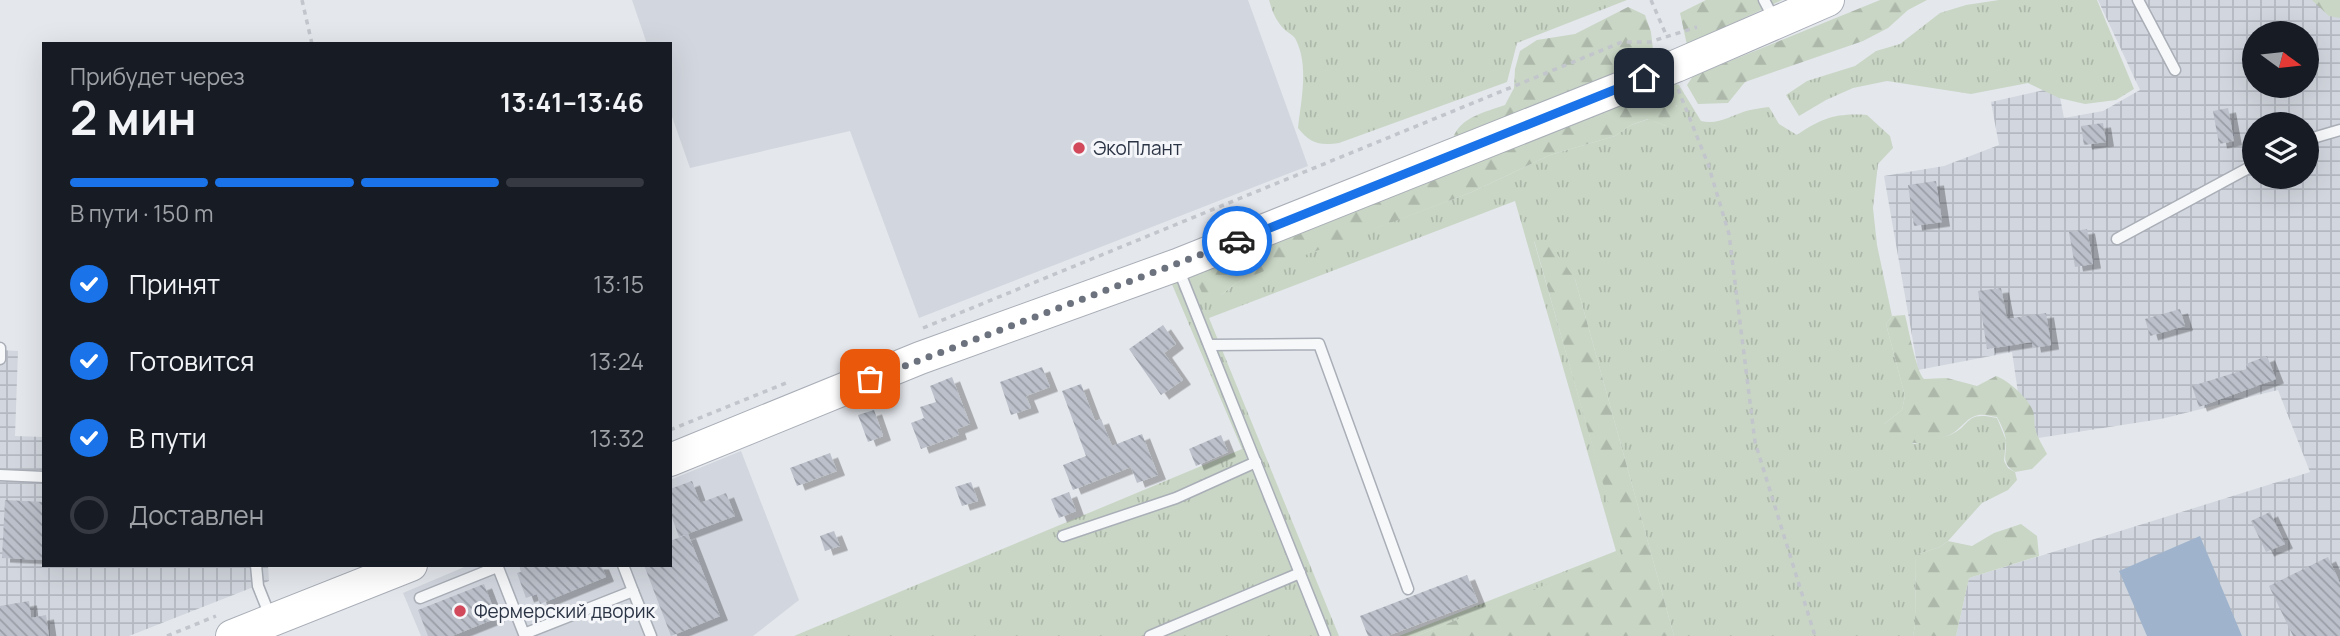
<!DOCTYPE html>
<html lang="ru">
<head>
<meta charset="utf-8">
<style>
  :root { --surface:#171b24; --page:#242831; --text:#f1f3f6; --muted:#9ea1a6; --line:#363941; --accent:#1a73e8 }
  body { margin:0; font-family:Manrope,sans-serif; background:var(--page); color:var(--text); height:100vh; display:flex; flex-direction:column; font-size:26px; white-space:nowrap }
  * { box-sizing:border-box; margin:0 }
  p { font-size:23px; color:var(--muted) }
  .icon { flex:none; width:38px; height:38px; fill:none; stroke:currentColor; stroke-width:2; stroke-linecap:round; stroke-linejoin:round }
  .map { position:relative; flex:1; overflow:hidden }
  .panel { position:absolute; left:42px; top:42px; width:630px; height:525px; display:flex; flex-direction:column; background:var(--surface); border-radius:0px; box-shadow:0 7px 28px #0002 }
  .panel>* { flex:none }
  .needle { width:46px; rotate:105deg }
  .controls { position:absolute; left:2242px; top:21px; display:grid; gap:14px }
  .controls a { display:grid; place-items:center; width:77px; height:77px; border-radius:50%; background:var(--surface); box-shadow:0 7px 28px #0002; font-size:35px }
  .pin { position:absolute; display:grid; place-items:center; width:60px; height:60px; color:#fff; margin:-30px; border-radius:14px; box-shadow:0 4px 10px #0006 }
  .courier { position:absolute; display:grid; place-items:center; width:70px; height:70px; margin:-35px; border:5px solid #1a73e8; border-radius:50%; background:#fff; color:#222; box-shadow:0 2px 9px #0007 }
  .summary em { font-style:normal; font-weight:700 }
  .summary div { display:flex; flex-direction:column-reverse }
  .summary { display:flex; align-items:center; justify-content:space-between; height:119px; padding:0 28px }
  h1 { font-size:46px; font-weight:700; line-height:52px }
  .bar { display:grid; grid-template-columns:repeat(4,1fr); gap:10px 7px; align-content:center; height:84px; padding:0 28px }
  .bar i { height:9px; border-radius:5px; background:var(--line) }
  .bar .current { background:var(--accent) }
  .bar p { grid-column:span 4 }
  ol { padding:0 28px; list-style:none }
  li { display:flex; align-items:center; gap:21px; height:77px }
  li p { margin-inline-start:auto }
  li .icon { padding:7px; border-radius:50%; background:var(--accent); color:#fff; stroke-width:4 }
  li:last-child { color:var(--muted) }
  li i { width:38px; height:38px; border:4px solid var(--line); border-radius:50% }
  .map>svg:first-child { display:block }
  .built { fill:#d2d6de }
  .industrial { fill:url(#industrial-grid); fill-rule:evenodd }
  .grass { fill:url(#grass-tufts); fill-rule:evenodd }
  .forest { fill:url(#forest-firs) }
  .water { fill:#9fb4cc }
  .building { fill:url(#building-back-hatch); filter:url(#shadow) }
  .lines { fill:none; stroke-linecap:round; stroke-linejoin:round }
  .lane-casing { stroke:#a9aeb7; stroke-width:13 }
  .secondary-casing { stroke:#a9aeb7; stroke-width:34 }
  .path { stroke:#c2c5cb; stroke-width:3.5; stroke-dasharray:5 5; stroke-linecap:butt }
  .lane { stroke:#f7f8fa; stroke-width:10 }
  .secondary { stroke:#fff; stroke-width:32 }
  .done { stroke:#6c737f; stroke-width:7; stroke-dasharray:0 12.6 }
  .route { stroke:#1a73e8; stroke-width:9 }
  .poi-dot { fill:#d1495b; stroke:#f4f6f9; stroke-width:2.5 }
  .labels { text-anchor:middle; dominant-baseline:central; stroke-width:6; stroke-linejoin:round; paint-order:stroke }
  .poi-label { font-size:19px; fill:#2b3445; stroke:#f4f6f9; text-anchor:start }
</style>
</head>
<body>
<div class="map">
<svg width="2340" height="636" viewBox="0 0 2340 636">
  <defs>
    <pattern id="industrial-grid" width="8" height="8" patternUnits="userSpaceOnUse" patternTransform="scale(1.75)"><rect width="8" height="8" fill="#d2d6de"/><path d="M0 4h8M4 0v8" fill="none" stroke="#b4b8c0"/></pattern>
    <pattern id="grass-tufts" width="24" height="20" patternUnits="userSpaceOnUse" patternTransform="scale(1.75)"><rect width="24" height="20" fill="#c9d6c5"/><path d="M3 7l-1-3M5 7V3M7 7l1-3M15 17l-1-3M17 17v-4M19 17l1-3" fill="none" stroke="#adb8ab"/></pattern>
    <pattern id="forest-firs" width="22" height="20" patternUnits="userSpaceOnUse" patternTransform="scale(1.75)"><rect width="22" height="20" fill="#c9d6c5"/><path d="M5 1l3.5 6h-7zM16 11l3.5 6h-7z" fill="#adb8ab"/></pattern>
    <pattern id="building-back-hatch" width="6" height="6" patternUnits="userSpaceOnUse" patternTransform="scale(1.75)"><rect width="6" height="6" fill="#bbc0ca"/><path d="M-1 5l2 2M0 0l6 6M5-1l2 2" fill="none" stroke="#989da6"/></pattern>
    <filter id="shadow"><feDropShadow dx="8" dy="4.5" stdDeviation="0" flood-color="#0004"/></filter>
  </defs>
  <rect width="100%" height="100%" fill="#e4e7ec"/>
  <!-- built -->
  <g class="built">
    <path d="M632,0H1248L1308,166L919,318L850,131L690,168L670,111V44H647Z"/>
    <path d="M741,451L799,600L753,636H421L403,593L469,565H670V480Z"/>
  </g>
  <!-- industrial -->
  <g class="industrial">
    <path d="M2098,0H2340V636H1956L1969,578L2310,472L2278,390L2161,419L2025,440L2012,352L1918,370L1884,176L1944,166L1999,145L1991,102L2058,87L2064,118L2103,111L2140,90ZM2254,33H2306V86H2254ZM2254,124H2306V177H2254Z"/>
    <path d="M0,350L18,351L15,436L44,437V565H268L269,581L129,636H0Z"/>
  </g>
  <!-- grass -->
  <g class="grass">
    <path d="M1269,0H1627L1517,43L1507,82L1339,143C1319,146 1310,143 1298,128C1301,100 1309,66 1296,40C1294,35 1288,33 1284,29C1276,21 1272,11 1269,0Z"/>
    <path d="M1999,0H2097L2134,89L2116,100L2085,104L2059,98L2028,83L1971,94L1887,81L1853,88L1826,100L1799,116L1786,95L1807,81L1855,66L1876,51L1900,44L1940,13L1966,5Z"/>
    <path d="M1665,81L1679,85L1701,121C1719,125 1730,116 1746,111C1753,109 1761,108 1769,107L1779,124L1797,135C1822,118 1836,113 1867,115L1890,136L1893,148L1878,164L1873,208L1877,245L1892,316L1886,324L1905,396L1902,410L1884,424L1914,444C1925,441 1937,440 1947,436C1973,427 1962,410 1997,418L2006,440L2004,461L2008,468L2015,472L2017,480L2008,490L1982,503L1948,541L1940,547L1916,555L1915,625L1913,636H1674L1575,279L1534,241L1624,555L1416,636H1399L1616,551L1515,201L1209,318L1339,636H794L1242,449L1171,282ZM1677,105L1666,126L1649,119L1631,125L1615,136L1550,155L1472,192L1271,267L1236,283L1221,295L1198,275Z"/>
  </g>
  <!-- forest -->
  <g class="forest">
    <path d="M1706,0H1782L1687,45L1680,13Z"/>
    <path d="M1880,0H1927L1908,10L1888,28L1863,41L1745,82L1728,103L1698,104L1687,85L1693,76Z"/>
    <path d="M2312,0H2340V18L2329,16Z"/>
    <path d="M1628,7L1645,15L1651,32L1653,50L1642,63L1453,139C1459,117 1486,112 1505,105L1514,88L1515,69L1520,51L1537,40L1575,34Z"/>
    <path d="M1663,87L1675,93L1677,125L1666,126L1648,119L1631,125L1615,136L1550,155L1472,192L1271,268L1236,283L1221,295H1203L1196,280L1198,275Z"/>
    <path d="M1534,240C1554,243 1564,264 1575,279L1674,636H1416L1623,554Z"/>
    <path d="M1905,315C1909,330 1916,371 1924,379L1947,378L1977,386L1996,376C2008,380 2029,399 2033,411C2035,417 2034,422 2035,428C2037,437 2043,446 2047,454L2032,469L2015,472C2000,463 2007,455 2006,440C2005,433 2001,424 1997,417C1990,416 1982,413 1975,416C1966,419 1960,429 1953,433C1933,445 1900,448 1884,431V424L1902,410L1905,396L1886,324L1892,316Z"/>
    <path d="M2021,524L2037,536L2039,556L1969,578L1956,636H1913L1915,625L1916,555L1940,547L1948,541L1972,546L1994,533Z"/>
  </g>
  <!-- water -->
  <path class="water" d="M2200,536L2242,636H2147L2119,571Z"/>
  <!-- building -->
  <g class="building">
    <path d="M2228,108L2234,141L2219,144L2213,111Z"/>
    <path d="M2103,123L2106,142L2084,145L2081,126Z"/>
    <path d="M1936,181L1942,222L1914,226L1908,185Z"/>
    <path d="M2087,229L2093,264L2075,267L2069,232Z"/>
    <path d="M2001,288L2007,319L2046,313L2051,345L2033,348L2032,342L1987,349L1978,291Z"/>
    <path d="M2180,309L2185,326L2150,336L2145,319Z"/>
    <path d="M1163,325L1176,344L1164,353L1183,380L1161,395L1129,349Z"/>
    <path d="M2267,356L2276,379L2199,407L2192,386L2247,369L2246,364Z"/>
    <path d="M1042,367L1050,387L1026,396L1031,408L1011,415L1000,382Z"/>
    <path d="M952,377L970,424L957,429L959,435L921,449L911,423L924,418L920,407L936,402L930,386Z"/>
    <path d="M1081,384L1095,421L1101,419L1112,446L1142,434L1158,475L1137,483L1131,467L1073,490L1063,465L1086,456L1062,391Z"/>
    <path d="M874,410L883,436L868,442L858,415Z"/>
    <path d="M1221,435L1228,452L1196,466L1189,449Z"/>
    <path d="M830,453L837,471L797,486L790,468Z"/>
    <path d="M692,481L700,503L726,493L735,516L679,537L670,512V489Z"/>
    <path d="M971,482L978,501L962,506L955,487Z"/>
    <path d="M1069,492L1076,511L1059,518L1051,499Z"/>
    <path d="M5,500L44,502V560L2,558Z"/>
    <path d="M2270,512L2285,544L2266,552L2251,521Z"/>
    <path d="M834,531L840,546L825,551L820,536Z"/>
    <path d="M688,534L720,616L671,636L644,565H670V541Z"/>
    <path d="M2328,557L2340,583V636H2293L2269,586Z"/>
    <path d="M519,565H601L606,577L540,604L537,594L526,598L517,573L521,572Z"/>
    <path d="M1467,575L1478,602L1387,636H1368L1360,616Z"/>
    <path d="M484,584L497,618L452,636H428L418,610Z"/>
    <path d="M29,601L31,618L46,615L49,636H0V606Z"/>
  </g>
  <g class="lines">
    <!-- lane casing -->
    <g class="lane-casing">
      <g id="lane">
        <path d="M1764,0L1774,19"/>
        <path d="M2138,0L2175,70"/>
        <path d="M2306,140L2340,130"/>
        <path d="M2117,239L2254,165"/>
        <path d="M1178,268L1325,636"/>
        <path d="M1209,345L1319,344L1408,589"/>
        <path d="M0,348V359"/>
        <path d="M0,475L44,477"/>
        <path d="M1063,536L1176,498L1256,462"/>
        <path d="M256,565L258,586L270,616"/>
        <path d="M497,565L524,634L633,591L623,565"/>
        <path d="M633,591L651,636"/>
        <path d="M420,598L497,567"/>
        <path d="M1150,636L1300,573"/>
      </g>
    </g>
    <!-- secondary casing -->
    <g class="secondary-casing">
      <g id="secondary">
        <path d="M670,460L920,358L1177,265L1676,66L1828,0"/>
        <path d="M232,636L411,565"/>
      </g>
    </g>
    <!-- path -->
    <g class="path">
      <path d="M302,0L312,44"/>
      <path d="M1651,0L1667,37"/>
      <path d="M1678,89L1708,164L1729,234L1755,442L1815,636"/>
      <path d="M923,328L1622,42H1650L1697,27"/>
      <path d="M670,430L786,383"/>
      <path d="M167,636L216,616"/>
    </g>
    <!-- lane -->
    <use href="#lane" class="lane"/>
    <!-- secondary -->
    <use href="#secondary" class="secondary"/>
  </g>
  <g class="lines">
    <!-- done -->
    <path class="done" d="M870,379L1237,241"/>
    <!-- route -->
    <path class="route" d="M1237,241L1644,78"/>
  </g>
  <!-- markers -->
  <g class="poi-dot">
    <circle cx="1079" cy="148" r="7"/>
    <circle cx="460" cy="611" r="7"/>
  </g>
  <g class="labels">
    <!-- poi labels -->
    <g class="poi-label">
      <text x="1093" y="148">ЭкоПлант</text>
      <text x="474" y="611">Фермерский дворик</text>
    </g>
  </g>
</svg>
<div class="controls">
<a><svg class="needle" viewBox="-14 -14 28 28"><path d="M0-13l5 13h-10z" fill="#e53935"/><path d="M0 13l5-13h-10z" fill="#9ea1a6"/></svg></a>
<a><svg class="icon" aria-label="layers" viewBox="0 0 24 24"><path d="M12 4l9 5-9 5-9-5zM3 14l9 5 9-5"/></svg></a>
</div>
<div class="pin" style="left:870px;top:379px;background:#ea580c"><svg class="icon" aria-label="bag" viewBox="0 0 24 24"><path d="M5 8h14l-1 12H6zM9 8a3 3 0 0 1 6 0"/></svg></div>
<div class="pin" style="left:1644px;top:78px;background:#1f2937"><svg class="icon" aria-label="home" viewBox="0 0 24 24"><path d="M3 11l9-7 9 7M6 9v11h12V9"/></svg></div>
<div class="courier" style="left:1237px;top:241px"><svg class="icon" aria-label="car" viewBox="0 0 24 24"><path d="M5 17H2v-5l4-1 3-4h7l3 4 3 1v5h-3M9 17h6M6 11h13"/><circle cx="7" cy="17" r="2"/><circle cx="17" cy="17" r="2"/></svg></div>
<section class="panel">
<div class="summary"><div><h1>2 мин</h1><p>Прибудет через</p></div><em>13:41–13:46</em></div>
<div class="bar"><i class="current"></i><i class="current"></i><i class="current"></i><i></i><p>В пути · 150 m</p></div>
<ol>
<li><svg class="icon" aria-label="check" viewBox="0 0 24 24"><path d="M5 12l5 5 9-10"/></svg>Принят<p>13:15</p></li>
<li><svg class="icon" aria-label="check" viewBox="0 0 24 24"><path d="M5 12l5 5 9-10"/></svg>Готовится<p>13:24</p></li>
<li><svg class="icon" aria-label="check" viewBox="0 0 24 24"><path d="M5 12l5 5 9-10"/></svg>В пути<p>13:32</p></li>
<li><i></i>Доставлен</li>
</ol>
</section>
</div>
</body>
</html>
